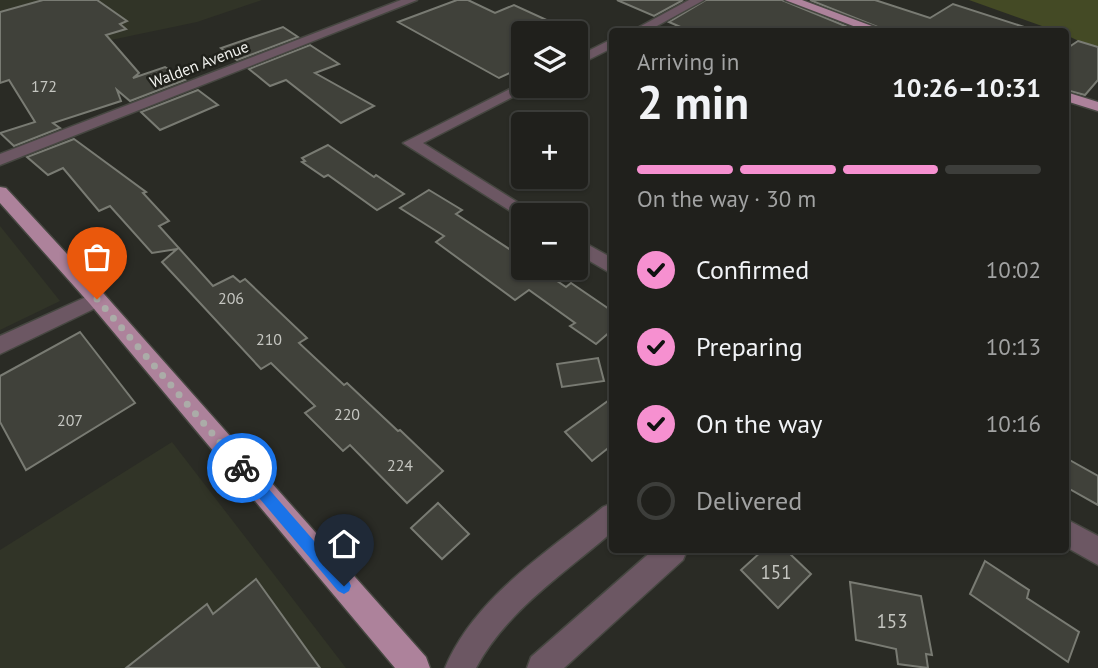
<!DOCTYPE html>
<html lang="en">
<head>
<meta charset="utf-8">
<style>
  :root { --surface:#20201c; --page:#2d2d29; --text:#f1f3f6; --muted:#a2a3a3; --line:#3d3e3b; --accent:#f690d0 }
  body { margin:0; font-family:"PT Sans",sans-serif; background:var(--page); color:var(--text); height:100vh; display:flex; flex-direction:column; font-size:26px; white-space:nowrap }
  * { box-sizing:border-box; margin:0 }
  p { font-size:23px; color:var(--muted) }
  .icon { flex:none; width:38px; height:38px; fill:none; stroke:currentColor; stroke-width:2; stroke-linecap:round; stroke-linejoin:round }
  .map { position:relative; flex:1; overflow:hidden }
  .side { position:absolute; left:609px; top:28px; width:460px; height:525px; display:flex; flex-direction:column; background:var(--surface); border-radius:7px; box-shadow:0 2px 5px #0004,0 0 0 2px var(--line) }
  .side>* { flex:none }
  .controls { position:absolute; left:511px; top:21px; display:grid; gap:14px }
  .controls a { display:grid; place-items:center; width:77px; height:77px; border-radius:7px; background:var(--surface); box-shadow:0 2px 5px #0004,0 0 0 2px var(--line); font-size:35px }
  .pin { position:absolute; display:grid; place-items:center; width:60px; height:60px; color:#fff; margin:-72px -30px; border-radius:50% 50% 50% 0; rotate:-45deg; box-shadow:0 0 7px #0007 }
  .pin .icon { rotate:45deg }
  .courier { position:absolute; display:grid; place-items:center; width:70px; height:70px; margin:-35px; border:5px solid #1a73e8; border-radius:50%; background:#fff; color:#222; box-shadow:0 2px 9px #0007 }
  .overview em { font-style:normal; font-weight:600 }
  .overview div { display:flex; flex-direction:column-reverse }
  .overview { display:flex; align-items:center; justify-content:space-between; height:119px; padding:0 28px }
  h1 { font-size:46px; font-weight:600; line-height:52px }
  .bar { display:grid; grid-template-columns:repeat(4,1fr); gap:10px 7px; align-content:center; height:84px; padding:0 28px }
  .bar i { height:9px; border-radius:5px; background:var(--line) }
  .bar .on { background:var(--accent) }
  .bar p { grid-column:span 4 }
  ol { padding:0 28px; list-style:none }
  li { display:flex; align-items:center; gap:21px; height:77px }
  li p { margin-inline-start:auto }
  li .icon { padding:7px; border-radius:50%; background:var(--accent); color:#111; stroke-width:4 }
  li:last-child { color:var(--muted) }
  li i { width:38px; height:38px; border:4px solid var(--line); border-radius:50% }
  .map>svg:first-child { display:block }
  .built { fill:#313427 }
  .green { fill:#444a25 }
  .building { fill:#40413a; stroke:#797b73; stroke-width:2 }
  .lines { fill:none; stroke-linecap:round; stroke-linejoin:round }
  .minor-casing { stroke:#464741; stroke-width:3 }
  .primary-casing { stroke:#464741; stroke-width:3 }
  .minor { fill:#6c5763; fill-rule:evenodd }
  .primary { fill:#ad829b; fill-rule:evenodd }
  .route { fill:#1a73e8 }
  .done { stroke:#abaca8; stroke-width:7; stroke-dasharray:0 12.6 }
  .labels { text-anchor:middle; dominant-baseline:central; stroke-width:5; stroke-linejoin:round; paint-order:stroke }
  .far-street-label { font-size:16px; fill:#f1f2ee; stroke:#20211b }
  .number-label { font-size:16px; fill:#c5c6c1 }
  .near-number-label { font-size:19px; fill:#c5c6c1 }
</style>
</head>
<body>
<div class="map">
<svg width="1098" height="668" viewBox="0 0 1098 668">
  <rect width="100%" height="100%" fill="#2a2b25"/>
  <!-- built -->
  <g class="built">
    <path d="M0,0H262L197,22L106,41L71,59L0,83Z"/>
    <path d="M0,226L60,301L0,330Z"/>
    <path d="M172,442L346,668H0V550Z"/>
  </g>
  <!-- green -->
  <path class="green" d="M969,0H1098V50L1066,35V32L1056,31Z"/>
  <!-- building -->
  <g class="building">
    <path d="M43,0H97L127,21L120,24L126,29L106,35L139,73L133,78L165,67L185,80L130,101L117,90L121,101L53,123L60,128L14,146L0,133L35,122L9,80L0,83V12Z"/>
    <path d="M457,0H468L495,13L514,5L575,33H523V67L499,78L398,22Z"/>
    <path d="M617,0H683L654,16Z"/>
    <path d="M706,0H782L860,32H692L669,22Z"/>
    <path d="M810,0H875L930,18L953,4L1024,27L1023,32H890Z"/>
    <path d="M283,27L298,37L237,60L221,48Z"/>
    <path d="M1078,41L1098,47V80L1085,95L1066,90V49Z"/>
    <path d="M310,45L339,64L315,73L374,106L341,123L286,80L270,86L249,69Z"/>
    <path d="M198,90L218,105L160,130L141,112Z"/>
    <path d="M74,139L146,192L143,193L169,221L159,226L213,286L233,276L240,282L245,279L307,338L299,343L344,385L347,383L398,431L400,430L443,471L407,503L350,445L343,451L305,413L315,406L271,363L261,369L162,262L177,249L152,253L110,206L99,211L63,168L48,175L27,157Z"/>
    <path d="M328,145L374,177L376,175L404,194L377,210L328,175L324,177L302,162L305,161L302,158Z"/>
    <path d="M429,190L462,210L456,214L523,258V268H538L566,287L571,283L612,311V330L596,344L570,326L575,323L529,290L515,300L436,242L444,236L400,208Z"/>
    <path d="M80,332L135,403L26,470L0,422V376Z"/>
    <path d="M598,358L604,381L562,387L557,364Z"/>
    <path d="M612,398V445L592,461L565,432Z"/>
    <path d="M1066,458L1098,476V505L1066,487Z"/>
    <path d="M438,503L469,534L442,559L411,528Z"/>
    <path d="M763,550H786L811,574L778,608L741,570Z"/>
    <path d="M985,561L1029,590L1027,598L1079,632L1068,662L970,594Z"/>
    <path d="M256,579L320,668H126L207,604L213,614Z"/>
    <path d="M850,582L921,596L932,655L926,654L928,668L898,664L896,649L856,640Z"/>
  </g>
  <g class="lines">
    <!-- minor casing -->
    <g class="minor-casing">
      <g id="minor">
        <path d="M401,0H417L0,165V154Z"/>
        <path d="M689,0H704L646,32H630Z"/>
        <path d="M612,39V48L576,66V57Z"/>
        <path d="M522,83L523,86H534L423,143L538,215H523V219L403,143Z"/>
        <path d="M576,238L612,258V274L576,253Z"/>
        <path d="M97,292L104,294L107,299L104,304L0,354V336Z"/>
        <path d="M612,503V532C565,573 506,611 476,668H445C474,598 546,553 603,507Z"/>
        <path d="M1066,519L1098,536V565L1066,547Z"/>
        <path d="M653,550H687L683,560L564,668H527L531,657Z"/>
      </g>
    </g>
    <!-- primary casing -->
    <g class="primary-casing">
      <g id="primary">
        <path d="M785,0H802L888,32H869Z"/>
        <path d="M1066,92L1098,102V111L1066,101Z"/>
        <path d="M0,187L6,188L104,294L426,657L430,668H395L90,304L0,203Z"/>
      </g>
    </g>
    <!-- minor -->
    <use href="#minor" class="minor"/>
    <!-- primary -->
    <use href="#primary" class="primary"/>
  </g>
  <!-- route -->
  <path class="route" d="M242,462L247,464L349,581L351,586L349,591L344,594L338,591L237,472L235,468Z"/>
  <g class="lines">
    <!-- done -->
    <path class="done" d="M97,299L242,468"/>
  </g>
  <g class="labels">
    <!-- far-street labels -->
    <g class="far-street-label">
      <text transform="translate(199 64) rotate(-21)">Walden Avenue</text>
    </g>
    <!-- number labels -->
    <g class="number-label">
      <text x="44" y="86">172</text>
      <text x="231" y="298">206</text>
      <text x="269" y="339">210</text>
      <text x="347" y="414">220</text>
      <text x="70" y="420">207</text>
      <text x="400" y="465">224</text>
    </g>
    <!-- near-number labels -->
    <g class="near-number-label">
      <text x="776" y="572">151</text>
      <text x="892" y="621">153</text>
    </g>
  </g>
</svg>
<div class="controls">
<a><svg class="icon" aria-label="layers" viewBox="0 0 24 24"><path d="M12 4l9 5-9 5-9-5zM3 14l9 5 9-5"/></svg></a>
<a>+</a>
<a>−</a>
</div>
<div class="pin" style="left:97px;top:299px;background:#ea580c"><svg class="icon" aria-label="bag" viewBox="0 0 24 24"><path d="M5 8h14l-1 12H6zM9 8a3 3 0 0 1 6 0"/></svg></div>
<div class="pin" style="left:344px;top:586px;background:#1f2937"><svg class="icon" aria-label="home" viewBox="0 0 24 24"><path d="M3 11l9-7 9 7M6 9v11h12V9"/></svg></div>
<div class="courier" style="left:242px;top:468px"><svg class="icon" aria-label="bike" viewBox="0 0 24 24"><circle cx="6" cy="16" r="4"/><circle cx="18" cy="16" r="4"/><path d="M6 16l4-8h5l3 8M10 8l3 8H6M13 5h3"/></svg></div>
<section class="side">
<div class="overview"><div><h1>2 min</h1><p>Arriving in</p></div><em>10:26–10:31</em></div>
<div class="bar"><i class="on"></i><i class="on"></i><i class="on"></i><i></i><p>On the way · 30 m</p></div>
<ol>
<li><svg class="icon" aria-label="check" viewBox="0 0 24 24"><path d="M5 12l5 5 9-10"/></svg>Confirmed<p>10:02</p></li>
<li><svg class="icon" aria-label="check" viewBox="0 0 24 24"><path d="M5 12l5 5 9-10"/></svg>Preparing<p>10:13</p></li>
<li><svg class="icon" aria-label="check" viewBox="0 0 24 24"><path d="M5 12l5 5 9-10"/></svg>On the way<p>10:16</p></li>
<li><i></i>Delivered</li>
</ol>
</section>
</div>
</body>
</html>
